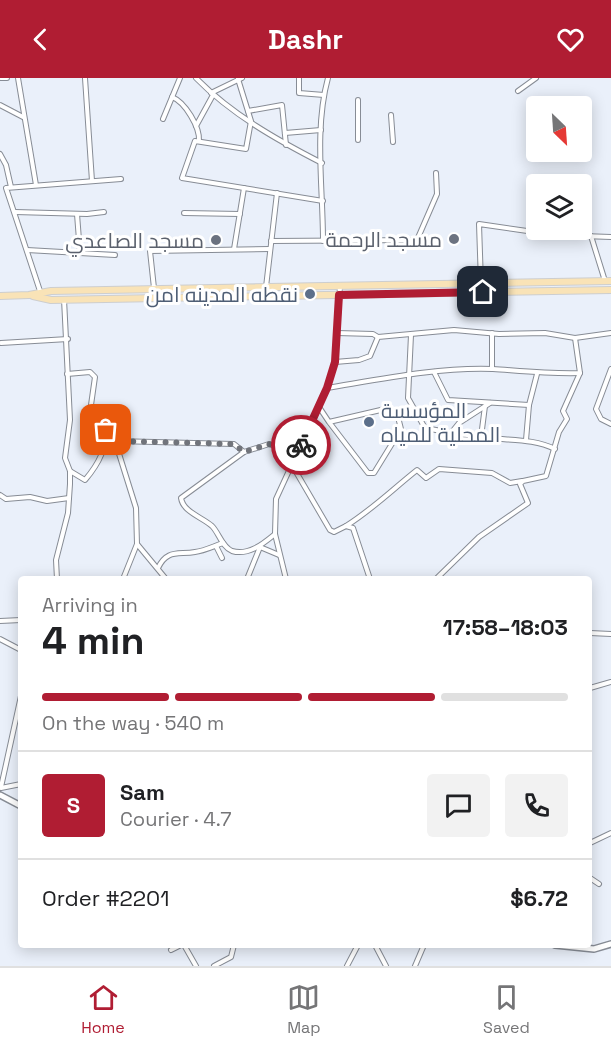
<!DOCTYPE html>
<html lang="en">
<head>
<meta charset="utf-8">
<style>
  :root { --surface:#fff; --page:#f2f2f2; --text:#202124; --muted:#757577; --line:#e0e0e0; --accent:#b01d33 }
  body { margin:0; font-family:"Space Grotesk",Cairo,sans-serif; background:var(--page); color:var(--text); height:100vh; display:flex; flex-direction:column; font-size:22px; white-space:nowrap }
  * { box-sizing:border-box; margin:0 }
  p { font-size:20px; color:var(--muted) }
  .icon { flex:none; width:33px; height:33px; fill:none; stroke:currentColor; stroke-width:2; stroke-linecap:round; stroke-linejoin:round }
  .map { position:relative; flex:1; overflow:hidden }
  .panel { position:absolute; left:18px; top:498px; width:574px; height:372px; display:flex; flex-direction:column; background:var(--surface); border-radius:6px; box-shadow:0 3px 15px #0003 }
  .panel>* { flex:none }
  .needle { width:39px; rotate:155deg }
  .fabs { position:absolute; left:526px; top:18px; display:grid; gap:12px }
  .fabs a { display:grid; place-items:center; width:66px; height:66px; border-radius:6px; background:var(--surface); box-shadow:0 3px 15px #0003; font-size:30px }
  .pin { position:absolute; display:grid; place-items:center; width:51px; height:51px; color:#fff; margin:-26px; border-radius:12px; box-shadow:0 3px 9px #0006 }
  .courier { position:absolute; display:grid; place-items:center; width:60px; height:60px; margin:-30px; border:4px solid #b01d33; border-radius:50%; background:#fff; color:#222; box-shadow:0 2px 8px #0007 }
  .head em { font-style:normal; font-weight:600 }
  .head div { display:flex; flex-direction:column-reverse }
  .head { display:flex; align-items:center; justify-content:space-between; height:102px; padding:0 24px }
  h1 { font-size:39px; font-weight:600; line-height:45px }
  .bar { display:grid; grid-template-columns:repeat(4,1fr); gap:9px 6px; align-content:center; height:72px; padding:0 24px }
  .bar i { height:8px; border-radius:4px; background:var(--line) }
  .bar .current { background:var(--accent) }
  .bar p { grid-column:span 4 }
  .line { display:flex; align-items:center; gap:15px; padding:0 24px; border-top:2px solid var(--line) }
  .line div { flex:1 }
  .round { display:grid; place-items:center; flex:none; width:63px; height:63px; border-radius:6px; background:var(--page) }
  header { display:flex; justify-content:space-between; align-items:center; height:78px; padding:0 24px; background:var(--accent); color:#fff; font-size:27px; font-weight:600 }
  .menu { display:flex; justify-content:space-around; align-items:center; height:84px; border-top:2px solid var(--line); background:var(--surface); font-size:16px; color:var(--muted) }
  .menu a { display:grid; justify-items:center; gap:3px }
  .menu .current { color:var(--accent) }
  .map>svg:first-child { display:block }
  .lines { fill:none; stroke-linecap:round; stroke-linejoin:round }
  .minor-casing { stroke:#878c95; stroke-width:6 }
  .secondary-casing { stroke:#878c95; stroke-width:8 }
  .primary-casing { stroke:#cdcecf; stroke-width:8 }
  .minor { stroke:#fff; stroke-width:4 }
  .secondary { stroke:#fff; stroke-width:5 }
  .primary { stroke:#f9e3b7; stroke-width:6 }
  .done { stroke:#71747b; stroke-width:6; stroke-dasharray:0 10.8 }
  .route { stroke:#b01d33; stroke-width:8 }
  .worship-dot { fill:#6b7280; stroke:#fff; stroke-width:2 }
  .service-dot { fill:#5c6f8a; stroke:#fff; stroke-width:2 }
  .labels { text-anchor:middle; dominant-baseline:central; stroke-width:6; stroke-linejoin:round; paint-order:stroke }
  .worship-label { font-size:21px; fill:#5b616d; stroke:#fff; text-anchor:end }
  .service-label { font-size:21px; fill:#4e5e75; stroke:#fff; text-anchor:end }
</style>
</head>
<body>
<header><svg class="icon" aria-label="back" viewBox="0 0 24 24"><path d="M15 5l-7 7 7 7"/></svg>Dashr<svg class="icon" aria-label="heart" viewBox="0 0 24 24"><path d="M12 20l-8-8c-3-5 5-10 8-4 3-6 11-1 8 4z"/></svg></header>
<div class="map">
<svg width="611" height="888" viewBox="0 0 611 888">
  <rect width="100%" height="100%" fill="#eaf0fa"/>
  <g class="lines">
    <!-- minor casing -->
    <g class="minor-casing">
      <g id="minor">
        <path d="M1,0H7"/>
        <path d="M18,0L36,107"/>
        <path d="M85,0L92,103"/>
        <path d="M196,0C231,36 277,62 322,85"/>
        <path d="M299,0V15L324,17"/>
        <path d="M238,1L251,43L246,71L195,63L182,100L323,123"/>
        <path d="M518,13L536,0"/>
        <path d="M211,15L242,0"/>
        <path d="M172,19C185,24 200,49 199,63"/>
        <path d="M358,22V62"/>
        <path d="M0,27L23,39"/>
        <path d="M248,33L282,27L286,67"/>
        <path d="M391,37L393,64"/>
        <path d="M163,41L180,0"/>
        <path d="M196,48L213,17"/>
        <path d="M285,55L321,52"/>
        <path d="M0,76L6,87L11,109"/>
        <path d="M15,134L87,136L104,134"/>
        <path d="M184,135L240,136"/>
        <path d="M77,136L80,175"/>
        <path d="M591,158L605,203"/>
        <path d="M271,163L417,162L437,116L436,95"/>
        <path d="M323,163C323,110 314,51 328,0"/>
        <path d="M234,171L244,110"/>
        <path d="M27,172L115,177"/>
        <path d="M481,205L479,146L555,157L611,159"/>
        <path d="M266,209L277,115"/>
        <path d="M154,210L150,173L270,171"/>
        <path d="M41,216L6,110L121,101"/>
        <path d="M337,255L373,256L378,259"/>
        <path d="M492,255V291"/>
        <path d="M411,257L408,320L425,350C444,354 463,357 482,359C509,363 532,360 555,371"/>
        <path d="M1,265L68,261"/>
        <path d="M335,284L359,282L370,278L378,259L454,252L499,256L545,255L575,260L611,255"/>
        <path d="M611,291L596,331L601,341L611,346"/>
        <path d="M434,294L448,322L529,327"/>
        <path d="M67,296L90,294L95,299L90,334L115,363L136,430L137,466L166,501"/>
        <path d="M327,310C381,301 438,289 493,291C522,293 551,296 580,295L575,260"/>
        <path d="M319,329L329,344L385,331L398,339L401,351L374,395H368L329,344"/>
        <path d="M451,355L459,345L490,325"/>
        <path d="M481,359L485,328"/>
        <path d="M526,362L529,327L537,296"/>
        <path d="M115,363L234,366L244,374"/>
        <path d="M292,387L330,452L334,454L346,448L353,450L370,501"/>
        <path d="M70,393L85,402C97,388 107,370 106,352"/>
        <path d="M0,417L6,421L30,419L47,423L69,420"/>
        <path d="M346,448C373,431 393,411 417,392L426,400L439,391L492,395L510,405L522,403"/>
        <path d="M275,456C264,465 249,478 232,473C222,469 219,455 212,448C202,439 183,434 181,420L244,374L269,366L297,376"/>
        <path d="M216,468L222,480"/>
        <path d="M158,490C167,471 178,477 195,474C204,473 214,468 223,465"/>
        <path d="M57,501L56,482L68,435L70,406V393L65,380L70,342L64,221"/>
        <path d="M123,501L137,466"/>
        <path d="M247,501L260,469L279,477"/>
        <path d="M286,501L275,456L276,421L327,310L335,284L340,208"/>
        <path d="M291,501H324"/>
        <path d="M436,501L479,459L528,425L520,406L523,403L546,398L559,354L567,341L563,333L580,295"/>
        <path d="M0,543L21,542"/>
        <path d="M590,555L611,556"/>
        <path d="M0,561L21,572"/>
        <path d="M590,610L611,604"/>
        <path d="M1,709L21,618"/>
        <path d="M1,710L21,706"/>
        <path d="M590,765L611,755"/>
        <path d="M590,800L599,806"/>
        <path d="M184,867L196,888"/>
        <path d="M375,867L386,888"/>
        <path d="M171,872L181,867"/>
        <path d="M214,888L231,879L234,867"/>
        <path d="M347,888L358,867"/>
        <path d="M415,888L424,867"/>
      </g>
    </g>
    <!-- secondary casing -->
    <g class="secondary-casing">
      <g id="secondary">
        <path d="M0,717L21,728"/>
        <path d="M555,867L594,871L611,866"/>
      </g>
    </g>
    <!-- primary casing -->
    <g class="primary-casing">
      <g id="primary">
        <path d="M0,218L29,217L51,213L611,203"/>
        <path d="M33,218L51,222L611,212"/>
      </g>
    </g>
    <!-- minor -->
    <use href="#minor" class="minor"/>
    <!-- secondary -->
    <use href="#secondary" class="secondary"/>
    <!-- primary -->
    <use href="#primary" class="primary"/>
  </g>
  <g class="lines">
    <!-- done -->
    <path class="done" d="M106,352L115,363L234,366L244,374L269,366L297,376L301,367"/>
    <!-- route -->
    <path class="route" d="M301,367L327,310L335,284L339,217L483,214"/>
  </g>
  <!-- markers -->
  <g class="worship-dot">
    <circle cx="454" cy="161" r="6"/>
    <circle cx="216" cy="162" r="6"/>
  </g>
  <g class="service-dot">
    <circle cx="310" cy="216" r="6"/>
    <circle cx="369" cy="344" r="6"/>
  </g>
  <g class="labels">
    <!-- worship labels -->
    <g class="worship-label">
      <text x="442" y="161">مسجد الرحمة</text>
      <text x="204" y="162">مسجد الصاعدي</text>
    </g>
    <!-- service labels -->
    <g class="service-label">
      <text x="298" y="216">نقطه المدينه امن</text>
      <text x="381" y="332" text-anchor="start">المؤسسة<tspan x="381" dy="24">المحلية للمياه</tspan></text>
    </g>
  </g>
</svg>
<div class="fabs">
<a><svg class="needle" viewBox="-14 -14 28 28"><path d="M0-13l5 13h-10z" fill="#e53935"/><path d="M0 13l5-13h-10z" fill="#757577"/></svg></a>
<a><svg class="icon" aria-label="layers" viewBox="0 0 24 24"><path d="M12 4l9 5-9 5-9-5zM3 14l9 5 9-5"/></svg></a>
</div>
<div class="pin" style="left:106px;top:352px;background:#ea580c"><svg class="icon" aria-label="bag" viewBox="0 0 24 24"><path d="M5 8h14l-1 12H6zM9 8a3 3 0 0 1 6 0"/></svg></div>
<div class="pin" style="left:483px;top:214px;background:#1f2937"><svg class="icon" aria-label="home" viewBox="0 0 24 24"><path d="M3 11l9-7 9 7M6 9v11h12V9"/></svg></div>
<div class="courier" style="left:301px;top:367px"><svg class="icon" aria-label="bike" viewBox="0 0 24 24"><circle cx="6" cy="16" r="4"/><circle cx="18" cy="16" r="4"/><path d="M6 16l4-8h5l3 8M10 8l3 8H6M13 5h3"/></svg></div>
<section class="panel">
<div class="head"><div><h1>4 min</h1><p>Arriving in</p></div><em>17:58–18:03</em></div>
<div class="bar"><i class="current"></i><i class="current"></i><i class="current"></i><i></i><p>On the way · 540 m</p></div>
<div class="line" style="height:108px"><b class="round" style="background:var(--accent);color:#fff">S</b><div><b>Sam</b><p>Courier · 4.7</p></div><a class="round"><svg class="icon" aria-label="chat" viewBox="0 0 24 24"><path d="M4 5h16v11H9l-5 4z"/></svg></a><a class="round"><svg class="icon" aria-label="phone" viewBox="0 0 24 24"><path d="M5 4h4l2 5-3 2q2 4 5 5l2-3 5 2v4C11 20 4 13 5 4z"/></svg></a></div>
<div class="line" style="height:78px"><div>Order #2201</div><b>$6.72</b></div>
</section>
</div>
<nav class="menu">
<a class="current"><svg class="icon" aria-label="home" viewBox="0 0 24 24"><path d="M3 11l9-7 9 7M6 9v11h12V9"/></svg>Home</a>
<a><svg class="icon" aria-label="map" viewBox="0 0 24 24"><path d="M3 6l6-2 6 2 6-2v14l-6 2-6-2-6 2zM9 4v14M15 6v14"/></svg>Map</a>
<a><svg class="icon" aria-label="saved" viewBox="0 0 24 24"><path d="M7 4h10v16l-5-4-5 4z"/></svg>Saved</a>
</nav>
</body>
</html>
